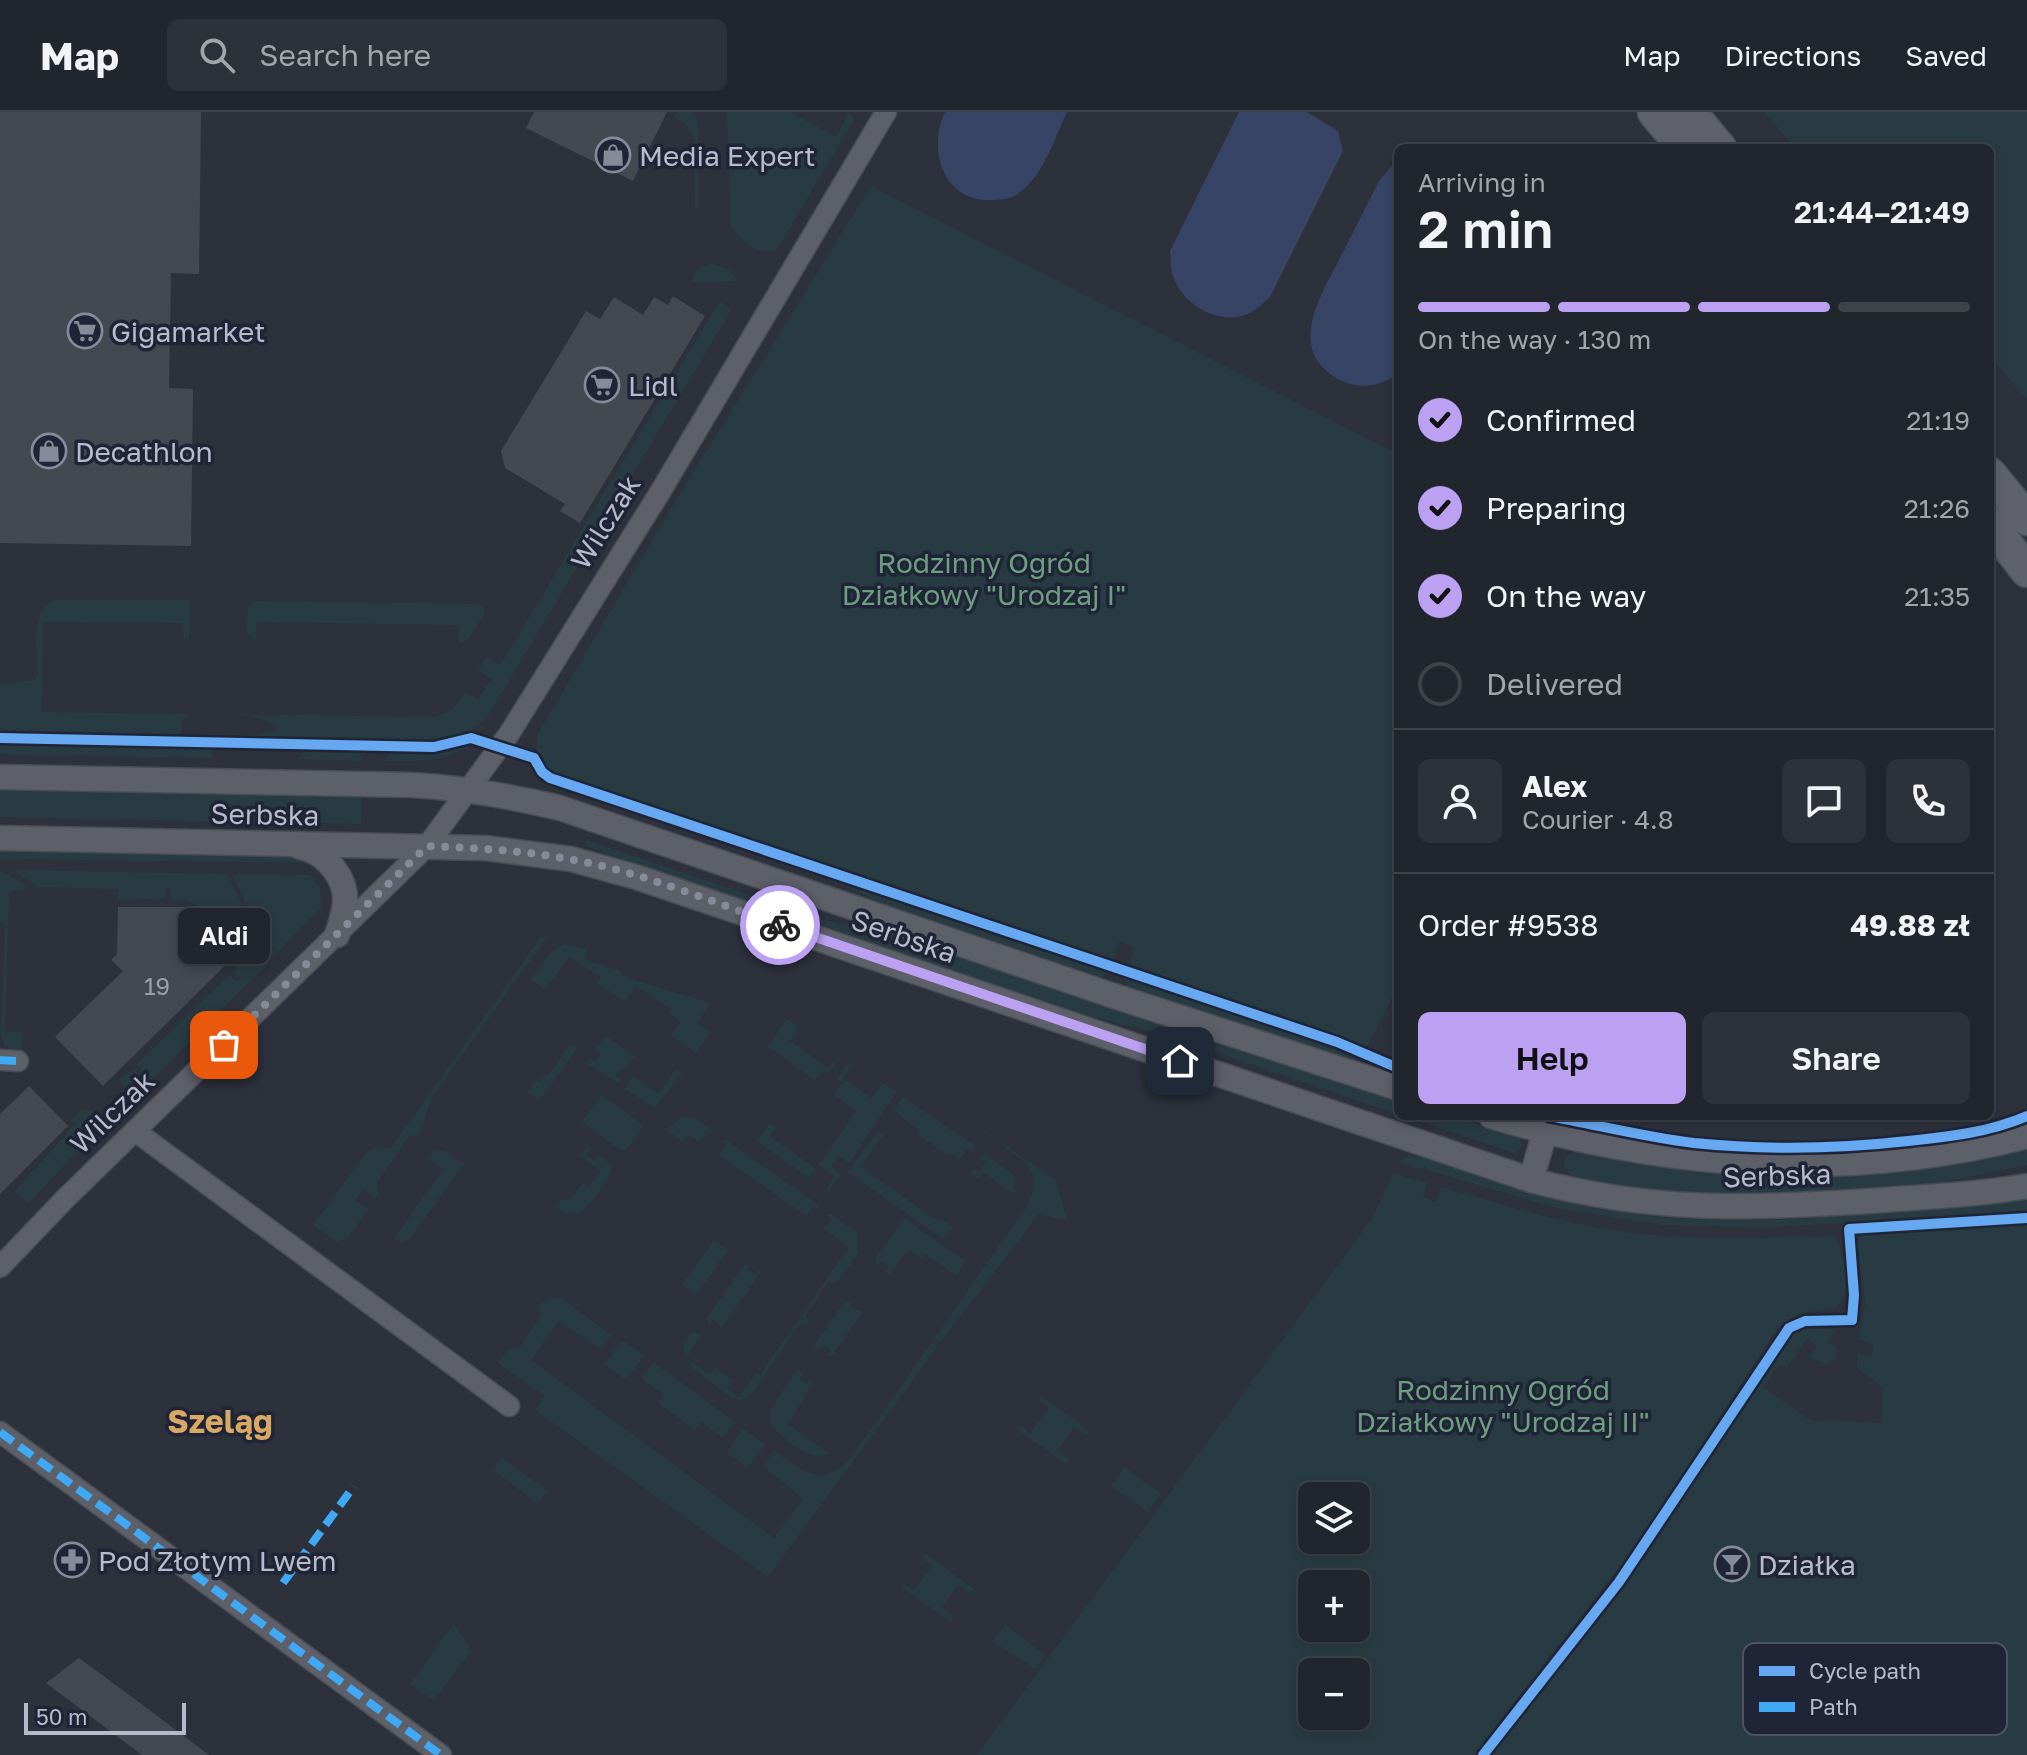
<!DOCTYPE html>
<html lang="en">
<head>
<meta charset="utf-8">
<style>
  :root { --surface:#21252d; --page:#2d3139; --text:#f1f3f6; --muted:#a2a5aa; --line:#3e4249; --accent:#bca0f2 }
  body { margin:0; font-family:"Golos Text",sans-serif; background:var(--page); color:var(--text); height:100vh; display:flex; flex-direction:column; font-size:30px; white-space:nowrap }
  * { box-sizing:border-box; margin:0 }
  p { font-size:26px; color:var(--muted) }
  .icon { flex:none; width:44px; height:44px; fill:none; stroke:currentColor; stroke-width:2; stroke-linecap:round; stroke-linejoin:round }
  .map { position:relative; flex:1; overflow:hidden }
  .details { position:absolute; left:1394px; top:32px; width:600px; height:976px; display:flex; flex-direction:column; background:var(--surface); border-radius:12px; box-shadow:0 4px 12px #0003,0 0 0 2px var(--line) }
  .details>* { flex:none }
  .tools { position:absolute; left:1298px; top:1370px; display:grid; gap:16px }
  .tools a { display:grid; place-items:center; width:72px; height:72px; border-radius:12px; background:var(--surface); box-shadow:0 4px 12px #0003,0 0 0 2px var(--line); font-size:40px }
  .scale { position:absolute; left:24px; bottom:20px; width:162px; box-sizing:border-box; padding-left:8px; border:4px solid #b7bccc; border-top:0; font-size:22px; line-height:28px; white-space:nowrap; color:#b7bccc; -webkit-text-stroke:6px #1f2537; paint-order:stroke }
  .pin { position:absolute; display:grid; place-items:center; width:68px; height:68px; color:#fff; margin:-34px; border-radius:16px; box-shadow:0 4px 12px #0006 }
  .courier { position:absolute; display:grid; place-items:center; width:80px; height:80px; margin:-40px; border:6px solid #bca0f2; border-radius:50%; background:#fff; color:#222; box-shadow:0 2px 10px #0007 }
  .bubble { position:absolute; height:56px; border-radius:12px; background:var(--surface); box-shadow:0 4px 12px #0003,0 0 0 2px var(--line); font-size:26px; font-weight:600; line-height:56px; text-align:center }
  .overview em { font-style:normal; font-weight:600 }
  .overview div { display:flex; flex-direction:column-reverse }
  .overview { display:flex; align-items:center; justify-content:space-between; height:136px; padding:0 24px }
  h1 { font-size:52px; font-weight:600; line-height:60px }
  .bar { display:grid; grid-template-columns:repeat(4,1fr); gap:12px 8px; align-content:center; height:96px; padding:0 24px }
  .bar i { height:10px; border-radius:6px; background:var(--line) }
  .bar .on { background:var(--accent) }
  .bar p { grid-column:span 4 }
  .line { display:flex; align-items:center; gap:20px; padding:0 24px; border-top:2px solid var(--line) }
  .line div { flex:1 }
  .round { display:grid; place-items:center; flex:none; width:84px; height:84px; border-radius:12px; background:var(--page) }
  ol { padding:0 24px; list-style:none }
  li { display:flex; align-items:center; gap:24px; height:88px }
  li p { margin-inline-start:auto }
  li .icon { padding:8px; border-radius:50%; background:var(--accent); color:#111; stroke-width:4 }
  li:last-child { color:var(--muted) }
  li i { width:44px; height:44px; border:4px solid var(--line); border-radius:50% }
  .button { display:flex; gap:16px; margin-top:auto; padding:16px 24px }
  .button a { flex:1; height:92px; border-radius:12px; background:var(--accent); color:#111; font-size:32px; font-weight:600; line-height:92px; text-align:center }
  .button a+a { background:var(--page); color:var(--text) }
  header { display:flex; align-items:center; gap:48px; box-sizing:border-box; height:112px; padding:0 40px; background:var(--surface); border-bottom:2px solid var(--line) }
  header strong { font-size:38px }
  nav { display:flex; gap:44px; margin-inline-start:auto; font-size:28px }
  .search { width:560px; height:72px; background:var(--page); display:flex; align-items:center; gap:20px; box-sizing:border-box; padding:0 28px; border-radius:12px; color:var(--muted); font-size:30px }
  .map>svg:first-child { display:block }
  .green { fill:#293b42; fill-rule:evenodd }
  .water { fill:#384466 }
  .building { fill:#444851 }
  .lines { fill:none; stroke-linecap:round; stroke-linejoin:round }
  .minor-casing { stroke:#484c54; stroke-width:23 }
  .tertiary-casing { stroke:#484c54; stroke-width:27 }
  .primary-casing { stroke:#4a4e58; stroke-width:35 }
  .minor { stroke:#5d6069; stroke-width:20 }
  .tertiary { stroke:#5d6069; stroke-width:24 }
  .primary { stroke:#5f626b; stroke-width:32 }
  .quiet { stroke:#3fa9f5; stroke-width:8; stroke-dasharray:16 8; stroke-linecap:butt }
  .cycleway-casing { stroke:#1f2537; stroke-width:15 }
  .cycleway { stroke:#66a8f1; stroke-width:10 }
  .done { stroke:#868b9a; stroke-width:8; stroke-dasharray:0 14.4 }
  .route { stroke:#bca0f2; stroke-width:10 }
  .labels { text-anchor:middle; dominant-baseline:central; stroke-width:7; stroke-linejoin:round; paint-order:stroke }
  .number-label { font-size:24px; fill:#9a9fad }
  .poi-label { font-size:28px; fill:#b7bccc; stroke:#1f2537; text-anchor:start }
  .street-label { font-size:28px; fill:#b7bccc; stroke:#1f2537 }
  .park-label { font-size:28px; fill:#6d9e7f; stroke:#1f2537 }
  .quarter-label { font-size:32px; font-weight:bold; fill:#d9a865; stroke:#1f2537 }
  .key { fill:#1f2537; stroke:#4d5264; stroke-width:2 }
  .key-label { font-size:22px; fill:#b7bccc }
</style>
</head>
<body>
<header>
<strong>Map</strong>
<div class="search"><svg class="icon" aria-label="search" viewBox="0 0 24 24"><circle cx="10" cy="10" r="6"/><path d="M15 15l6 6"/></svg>Search here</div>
<nav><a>Map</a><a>Directions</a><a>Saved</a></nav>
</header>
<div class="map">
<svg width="2027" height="1643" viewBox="0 0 2027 1643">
  <rect width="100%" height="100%" fill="#2c313c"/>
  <!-- green -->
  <g class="green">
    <path d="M677,0H694L698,11V98L695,96L694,26L685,11L675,6Z"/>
    <path d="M727,0H790L837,25L848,0L854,7L777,138C755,141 740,132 731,112Z"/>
    <path d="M1764,0H2027V288L1990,244V36H1795Z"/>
    <path d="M871,74L1398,342V867L1388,895L1366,936L1130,854L1134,835L1119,830L1113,849L558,664C540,656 534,641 537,623L678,385Z"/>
    <path d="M711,151L728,157L738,169L692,170L695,159Z"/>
    <path d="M719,190L727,193L730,200L486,607L468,622L443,629L227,625L275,620L278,614L253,604L217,602L435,605L452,598L465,580L478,587L491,567L478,559L486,545L500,553Z"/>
    <path d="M56,488H190L189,527H184L183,511L43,510L42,600L188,602L181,609V620L177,624L0,621V572L35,568L38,563C38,541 29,495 56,488Z"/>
    <path d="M253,489L476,492L482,494L485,501L467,528L459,532V513L257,510L255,528L247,522L248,495Z"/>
    <path d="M0,631L207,635L212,639V646L0,642Z"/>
    <path d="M474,631C447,651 417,649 385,649L392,639L448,638Z"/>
    <path d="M307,637L354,638L360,641L363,649L298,647Z"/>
    <path d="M0,677L362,683L361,712L0,705Z"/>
    <path d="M587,728L824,808L908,828L1204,927L1398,988V1002L1168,924L1061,897L585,734Z"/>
    <path d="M0,738L293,743L313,751L0,747Z"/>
    <path d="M0,758L30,776L9,780L5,920H23L21,939L5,935L1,922L5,812L0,811Z"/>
    <path d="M13,758L227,762L270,849L145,975L134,981L125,982L121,980L125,975L119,968L133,957L139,962L142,959L137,952L229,863L237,869L240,866L233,858L255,836L246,818L186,788L171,789L170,776H165V787L118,788V777L37,775Z"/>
    <path d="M232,762L310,763L320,775L321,796L272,846Z"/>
    <path d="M838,771L1109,858L1099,868L899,799Z"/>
    <path d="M541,825H547L432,985L419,1025L410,1023L377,1070L379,1081L376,1086L363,1077L355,1088L368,1097L349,1125L338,1131L313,1113L368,1039L379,1034L390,1037Z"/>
    <path d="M564,832L587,837L585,848L622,859L621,864L711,891L697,911L710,920L696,941L671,923L681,910L669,901L671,897L636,874L625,890L597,871L601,866L570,844L545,878L531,868L551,840Z"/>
    <path d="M1127,865L1338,936L1357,946L1352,949L1127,876Z"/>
    <path d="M787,907L799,915L790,929L828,956L840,944L829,961L823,958L815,969L768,934Z"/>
    <path d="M606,924L635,944L625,958L620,956L615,963L620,967L618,971L587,952L590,946L596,950L601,942L596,938Z"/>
    <path d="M571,931L577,936L540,988L528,980L536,968L542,972L540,967L545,961L548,964Z"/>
    <path d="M848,951L852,953L843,966L872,986L883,971L896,980L849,1051L838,1043L831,1054L841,1062L829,1079L826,1078L835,1064L819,1053L856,999L834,983L842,971L837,967Z"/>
    <path d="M676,957L682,961L655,996L625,977L633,964L659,982Z"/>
    <path d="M602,983L642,1012L641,1018L626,1038L619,1037L582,1010Z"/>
    <path d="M903,985L976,1034L973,1040L967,1037L960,1048L949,1041L947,1043L932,1033L933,1029L931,1032L917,1022L919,1019L894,998Z"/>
    <path d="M83,996L93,999L97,1005L90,1012L88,1028L28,1092L15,1079L75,1012L71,1008Z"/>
    <path d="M955,999L1056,1068L1067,1108L1039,1102L940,1231L934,1227L1027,1094C1036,1078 1037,1064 1025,1050Z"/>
    <path d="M1405,1004H1450L1519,1025L1523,1033L1516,1040H1511Z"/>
    <path d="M682,1005L697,1007L712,1018V1023L707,1020L700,1030L689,1023L683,1030L666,1018Z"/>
    <path d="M770,1011L776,1016L770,1024L816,1057L809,1066L757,1029Z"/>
    <path d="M878,1019L883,1023L861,1055L938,1109L941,1107L952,1115L943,1127L848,1060Z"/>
    <path d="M726,1028L817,1092L818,1097L813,1094L806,1104L719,1043L726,1033L721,1029Z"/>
    <path d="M587,1035L591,1037L587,1043L595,1049L599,1043L611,1052C614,1066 591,1092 580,1101H564L556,1095L560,1088L571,1087L582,1071L589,1075L601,1059L580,1044Z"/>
    <path d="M2027,1036V1053L1939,1071L1737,1085L1664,1083L1572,1067L1563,1051L1568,1042L1576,1039C1723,1074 1880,1073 2027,1036Z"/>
    <path d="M435,1038L445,1039L464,1052L409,1128L401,1130L394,1127L443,1057L428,1046Z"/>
    <path d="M985,1041L1015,1064L1014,1082L983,1060L978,1067L971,1061L973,1057L979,1060L986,1050L980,1046Z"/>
    <path d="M1409,1044H1421C1488,1066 1555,1091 1626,1101C1758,1120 1895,1098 2027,1086V1102L1766,1115L1662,1113L1557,1096L1399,1050Z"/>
    <path d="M1393,1061L1427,1071L1423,1085L1436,1090L1442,1075C1514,1096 1587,1119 1663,1124C1720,1129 1778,1125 1834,1124C1846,1142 1853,1180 1836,1196L1798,1202L1778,1215L1639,1429L1473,1643H977L1373,1105ZM1312,1384H1356V1428H1312ZM1356,1472V1516H1312V1472ZM1356,1560V1604H1312V1560Z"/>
    <path d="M832,1102L857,1121L858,1141L838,1170H828L806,1203L809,1212L799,1213L754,1279C749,1284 744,1288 737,1287C729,1286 721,1278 715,1273C696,1259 669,1243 692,1219L701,1224L686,1246L709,1262L715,1256L732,1268L727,1277L739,1285L756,1261L760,1263L849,1135L824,1117L831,1107L827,1103Z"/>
    <path d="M904,1106L965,1149L957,1164L925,1142L921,1146L908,1137L889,1163L886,1160L889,1154L882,1149L878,1154L875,1147Z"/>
    <path d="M2027,1112V1643H1491L1652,1436L1793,1222L1806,1217H1831L1834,1220L1828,1230L1836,1236V1247L1826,1252L1809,1246L1817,1234L1807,1227L1787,1256L1779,1252L1764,1276L1811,1308L1882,1311L1883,1276L1857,1256V1242L1872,1243L1873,1233L1859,1227L1865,1191L1858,1131L1862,1122Z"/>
    <path d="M714,1128L728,1138L696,1183L682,1173Z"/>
    <path d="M744,1153H750L747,1157L755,1163L759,1158L761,1160L719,1219L720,1213L712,1207L709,1212L707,1206Z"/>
    <path d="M551,1185L563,1187L611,1223L601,1237L559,1209L531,1248L774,1426L803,1387L764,1355L774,1338C801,1358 821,1378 850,1347L932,1230L938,1234L768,1465L535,1298L545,1284L498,1251L508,1237L519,1236L541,1204L538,1194Z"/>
    <path d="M846,1188L851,1192L850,1195L863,1200L831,1245L828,1243L831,1238L823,1232L820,1237L814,1234Z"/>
    <path d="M624,1229L644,1243L626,1268L605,1252L621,1230Z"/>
    <path d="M653,1250L735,1310L723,1326L701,1310L695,1318L658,1291L664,1283L642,1267Z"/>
    <path d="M797,1257L803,1261L799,1267L807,1272L811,1267L814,1269L788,1312L830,1342C811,1351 782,1327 771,1312L770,1298Z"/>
    <path d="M1042,1284L1090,1319L1087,1323L1074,1315L1057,1339L1069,1347L1066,1352L1018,1318L1021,1314L1030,1321L1049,1296L1039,1288Z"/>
    <path d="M743,1316L765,1332L748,1356L727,1341Z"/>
    <path d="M502,1346L548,1379L538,1392L493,1358Z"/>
    <path d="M1124,1355L1161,1382L1148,1400L1111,1374Z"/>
    <path d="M926,1442L974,1477L970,1481L958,1473L941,1496L953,1505L950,1510L902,1475L904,1472L913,1478L933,1454L922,1446Z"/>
    <path d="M454,1511L471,1539L434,1589L410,1572Z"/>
    <path d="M1005,1512L1045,1543L1036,1557L993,1530Z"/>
  </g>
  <!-- water -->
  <g class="water">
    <path d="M945,0H1067C1054,27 1043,66 1016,83C1008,88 996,88 987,88C941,87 928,34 945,0Z"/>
    <path d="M1239,0H1307L1338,19L1343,39L1270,185C1264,190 1257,197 1250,201C1221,215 1183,194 1173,164C1170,157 1171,147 1170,139Z"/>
    <path d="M1398,53V262C1381,274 1359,278 1340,268C1285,239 1320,185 1340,146C1353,120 1366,95 1379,69L1391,55Z"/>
  </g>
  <!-- building -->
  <g class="building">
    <path d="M0,0H201L199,162L171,161L169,276L193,277L191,434L0,431Z"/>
    <path d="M534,0H667L633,69L526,16Z"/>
    <path d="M673,184L705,204L580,411L560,399L565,392L505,356L501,339L586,199L600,207L614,185L643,203L654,185L668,193Z"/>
    <path d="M118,795H183L241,825L245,834L103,974L55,925L123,859L111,848L117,842Z"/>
    <path d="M29,974L68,1014L0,1082V1002Z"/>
    <path d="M79,1546L144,1594L209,1643H142L46,1571Z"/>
  </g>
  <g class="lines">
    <!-- minor casing -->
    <g class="minor-casing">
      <g id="minor">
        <path d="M0,948L18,949"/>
        <path d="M135,1019L509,1294"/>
        <path d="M0,1155L64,1088L427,734L509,622L662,377L886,0"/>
        <path d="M0,1320L441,1643"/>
      </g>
    </g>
    <!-- tertiary casing -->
    <g class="tertiary-casing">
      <g id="tertiary">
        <path d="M0,665L412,673C463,676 510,684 560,696L1111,883L1398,976"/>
        <path d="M0,726L485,736L571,747L636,765L1531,1068C1650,1100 1748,1097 1869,1089C1922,1085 1975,1083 2027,1074"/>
        <path d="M300,735C324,739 347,765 345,791C344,802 340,813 337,823"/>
        <path d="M1491,1004C1665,1057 1849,1070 2027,1024"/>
        <path d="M1531,1068L1545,1020"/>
      </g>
    </g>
    <!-- primary casing -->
    <g class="primary-casing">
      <g id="primary">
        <path d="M1654,0L1684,36"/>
        <path d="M1690,0L1720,36"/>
        <path d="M1990,362L2027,407"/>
        <path d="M1990,411L2027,459"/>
      </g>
    </g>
    <!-- minor -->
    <use href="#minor" class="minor"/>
    <!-- tertiary -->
    <use href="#tertiary" class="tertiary"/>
    <!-- primary -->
    <use href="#primary" class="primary"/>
    <!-- quiet -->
    <g class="quiet">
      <path d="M0,948L18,949"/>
      <path d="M0,1320L441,1643"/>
      <path d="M283,1471L354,1374"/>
    </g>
    <!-- cycleway casing -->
    <g class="cycleway-casing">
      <g id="cycleway">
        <path d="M0,626L434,635L471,626L534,646L542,660L550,666L1337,930L1398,956"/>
        <path d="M1549,1004C1598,1013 1645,1025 1694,1031C1765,1038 1837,1037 1908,1029C1948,1025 1990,1020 2027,1004"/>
        <path d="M1483,1643L1619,1470L1789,1216L1805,1209L1852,1208L1854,1183L1849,1117L2027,1106"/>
      </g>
    </g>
    <!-- cycleway -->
    <use href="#cycleway" class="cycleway"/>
  </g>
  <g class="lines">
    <!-- done -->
    <path class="done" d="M224,933L427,734C474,736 521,738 568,747C640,759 711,790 780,813"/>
    <!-- route -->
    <path class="route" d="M780,813L1180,949"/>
  </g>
  <!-- icons -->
  <defs>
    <g id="shop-ring" transform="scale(1.8)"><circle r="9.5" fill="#1f2537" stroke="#868b9a" stroke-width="1.5"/><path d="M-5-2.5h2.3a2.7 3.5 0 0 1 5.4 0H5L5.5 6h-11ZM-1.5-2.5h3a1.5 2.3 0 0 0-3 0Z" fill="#868b9a"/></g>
    <g id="supermarket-ring" transform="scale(1.8)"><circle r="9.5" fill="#1f2537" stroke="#868b9a" stroke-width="1.5"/><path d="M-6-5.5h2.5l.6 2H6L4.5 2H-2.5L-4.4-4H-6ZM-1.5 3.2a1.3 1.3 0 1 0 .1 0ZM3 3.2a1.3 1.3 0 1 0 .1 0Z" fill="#868b9a"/></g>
    <g id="pharmacy-ring" transform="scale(1.8)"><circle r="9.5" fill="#1f2537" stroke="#868b9a" stroke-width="1.5"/><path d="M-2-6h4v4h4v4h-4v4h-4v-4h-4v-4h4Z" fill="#868b9a"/></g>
    <g id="bar-ring" transform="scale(1.8)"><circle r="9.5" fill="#1f2537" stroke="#868b9a" stroke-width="1.5"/><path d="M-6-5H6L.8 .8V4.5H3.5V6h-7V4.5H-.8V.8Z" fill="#868b9a"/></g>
  </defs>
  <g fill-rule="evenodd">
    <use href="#shop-ring" x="613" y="43"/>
    <use href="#supermarket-ring" x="85" y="219"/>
    <use href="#supermarket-ring" x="602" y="273"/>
    <use href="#shop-ring" x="49" y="339"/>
    <use href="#pharmacy-ring" x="72" y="1448"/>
    <use href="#bar-ring" x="1732" y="1452"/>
  </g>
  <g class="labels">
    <!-- number labels -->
    <g class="number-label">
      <text x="157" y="873">19</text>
    </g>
    <!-- poi labels -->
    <g class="poi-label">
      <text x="639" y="43">Media Expert</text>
      <text x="111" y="219">Gigamarket</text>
      <text x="628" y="273">Lidl</text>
      <text x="75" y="339">Decathlon</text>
      <text x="98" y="1448">Pod Złotym Lwem</text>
      <text x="1758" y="1452">Działka</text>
    </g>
    <!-- street labels -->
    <g class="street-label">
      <text transform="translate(605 410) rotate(-58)">Wilczak</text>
      <text transform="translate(265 702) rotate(1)">Serbska</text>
      <text transform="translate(904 824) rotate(19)">Serbska</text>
      <text transform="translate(112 1000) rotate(-44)">Wilczak</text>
      <text transform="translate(1777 1063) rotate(-2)">Serbska</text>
    </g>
    <!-- park labels -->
    <g class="park-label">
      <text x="984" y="450">Rodzinny Ogród<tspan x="984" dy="32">Działkowy "Urodzaj I"</tspan></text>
      <text x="1503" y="1277">Rodzinny Ogród<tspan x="1503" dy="32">Działkowy "Urodzaj II"</tspan></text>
    </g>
    <!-- quarter labels -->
    <g class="quarter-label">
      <text x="220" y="1309">Szeląg</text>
    </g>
  </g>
  <!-- legend -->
  <rect x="1743" y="1531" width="264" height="92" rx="12" class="key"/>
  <rect x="1759" y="1554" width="36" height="10" fill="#66a8f1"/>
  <rect x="1759" y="1590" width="36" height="10" fill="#3fa9f5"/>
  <g class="key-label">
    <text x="1809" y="1567">Cycle path</text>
    <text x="1809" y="1603">Path</text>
  </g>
</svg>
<div class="tools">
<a><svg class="icon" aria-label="layers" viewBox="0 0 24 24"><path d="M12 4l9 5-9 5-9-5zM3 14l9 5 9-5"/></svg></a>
<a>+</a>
<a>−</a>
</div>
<div class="scale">50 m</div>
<div class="pin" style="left:224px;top:933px;background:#ea580c"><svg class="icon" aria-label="bag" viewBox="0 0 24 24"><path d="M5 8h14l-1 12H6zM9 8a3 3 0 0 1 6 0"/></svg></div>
<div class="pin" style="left:1180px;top:949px;background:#1f2937"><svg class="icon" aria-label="home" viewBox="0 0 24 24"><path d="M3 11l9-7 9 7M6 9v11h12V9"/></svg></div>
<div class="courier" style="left:780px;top:813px"><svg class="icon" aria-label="bike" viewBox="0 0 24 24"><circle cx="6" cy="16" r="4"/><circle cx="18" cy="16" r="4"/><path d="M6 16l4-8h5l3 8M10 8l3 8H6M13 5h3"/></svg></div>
<div class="bubble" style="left:178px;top:796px;width:92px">Aldi</div>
<section class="details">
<div class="overview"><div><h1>2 min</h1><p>Arriving in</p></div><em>21:44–21:49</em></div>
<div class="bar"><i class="on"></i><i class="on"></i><i class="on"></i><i></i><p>On the way · 130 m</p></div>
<ol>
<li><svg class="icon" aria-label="check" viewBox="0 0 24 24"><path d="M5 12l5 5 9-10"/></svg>Confirmed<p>21:19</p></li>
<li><svg class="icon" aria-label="check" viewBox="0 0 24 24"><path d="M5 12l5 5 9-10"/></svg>Preparing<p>21:26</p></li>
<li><svg class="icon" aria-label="check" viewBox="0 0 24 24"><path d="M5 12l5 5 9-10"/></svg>On the way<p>21:35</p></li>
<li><i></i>Delivered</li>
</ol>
<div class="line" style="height:144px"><a class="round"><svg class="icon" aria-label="person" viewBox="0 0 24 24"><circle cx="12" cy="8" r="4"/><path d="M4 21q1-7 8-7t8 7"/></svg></a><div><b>Alex</b><p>Courier · 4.8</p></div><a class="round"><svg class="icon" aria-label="chat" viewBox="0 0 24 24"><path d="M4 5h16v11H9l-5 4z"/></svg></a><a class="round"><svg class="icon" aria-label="phone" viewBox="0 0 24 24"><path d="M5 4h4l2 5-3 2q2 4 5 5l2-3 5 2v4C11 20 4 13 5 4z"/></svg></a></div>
<div class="line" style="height:104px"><div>Order #9538</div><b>49.88 zł</b></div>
<div class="button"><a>Help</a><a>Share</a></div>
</section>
</div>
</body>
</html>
